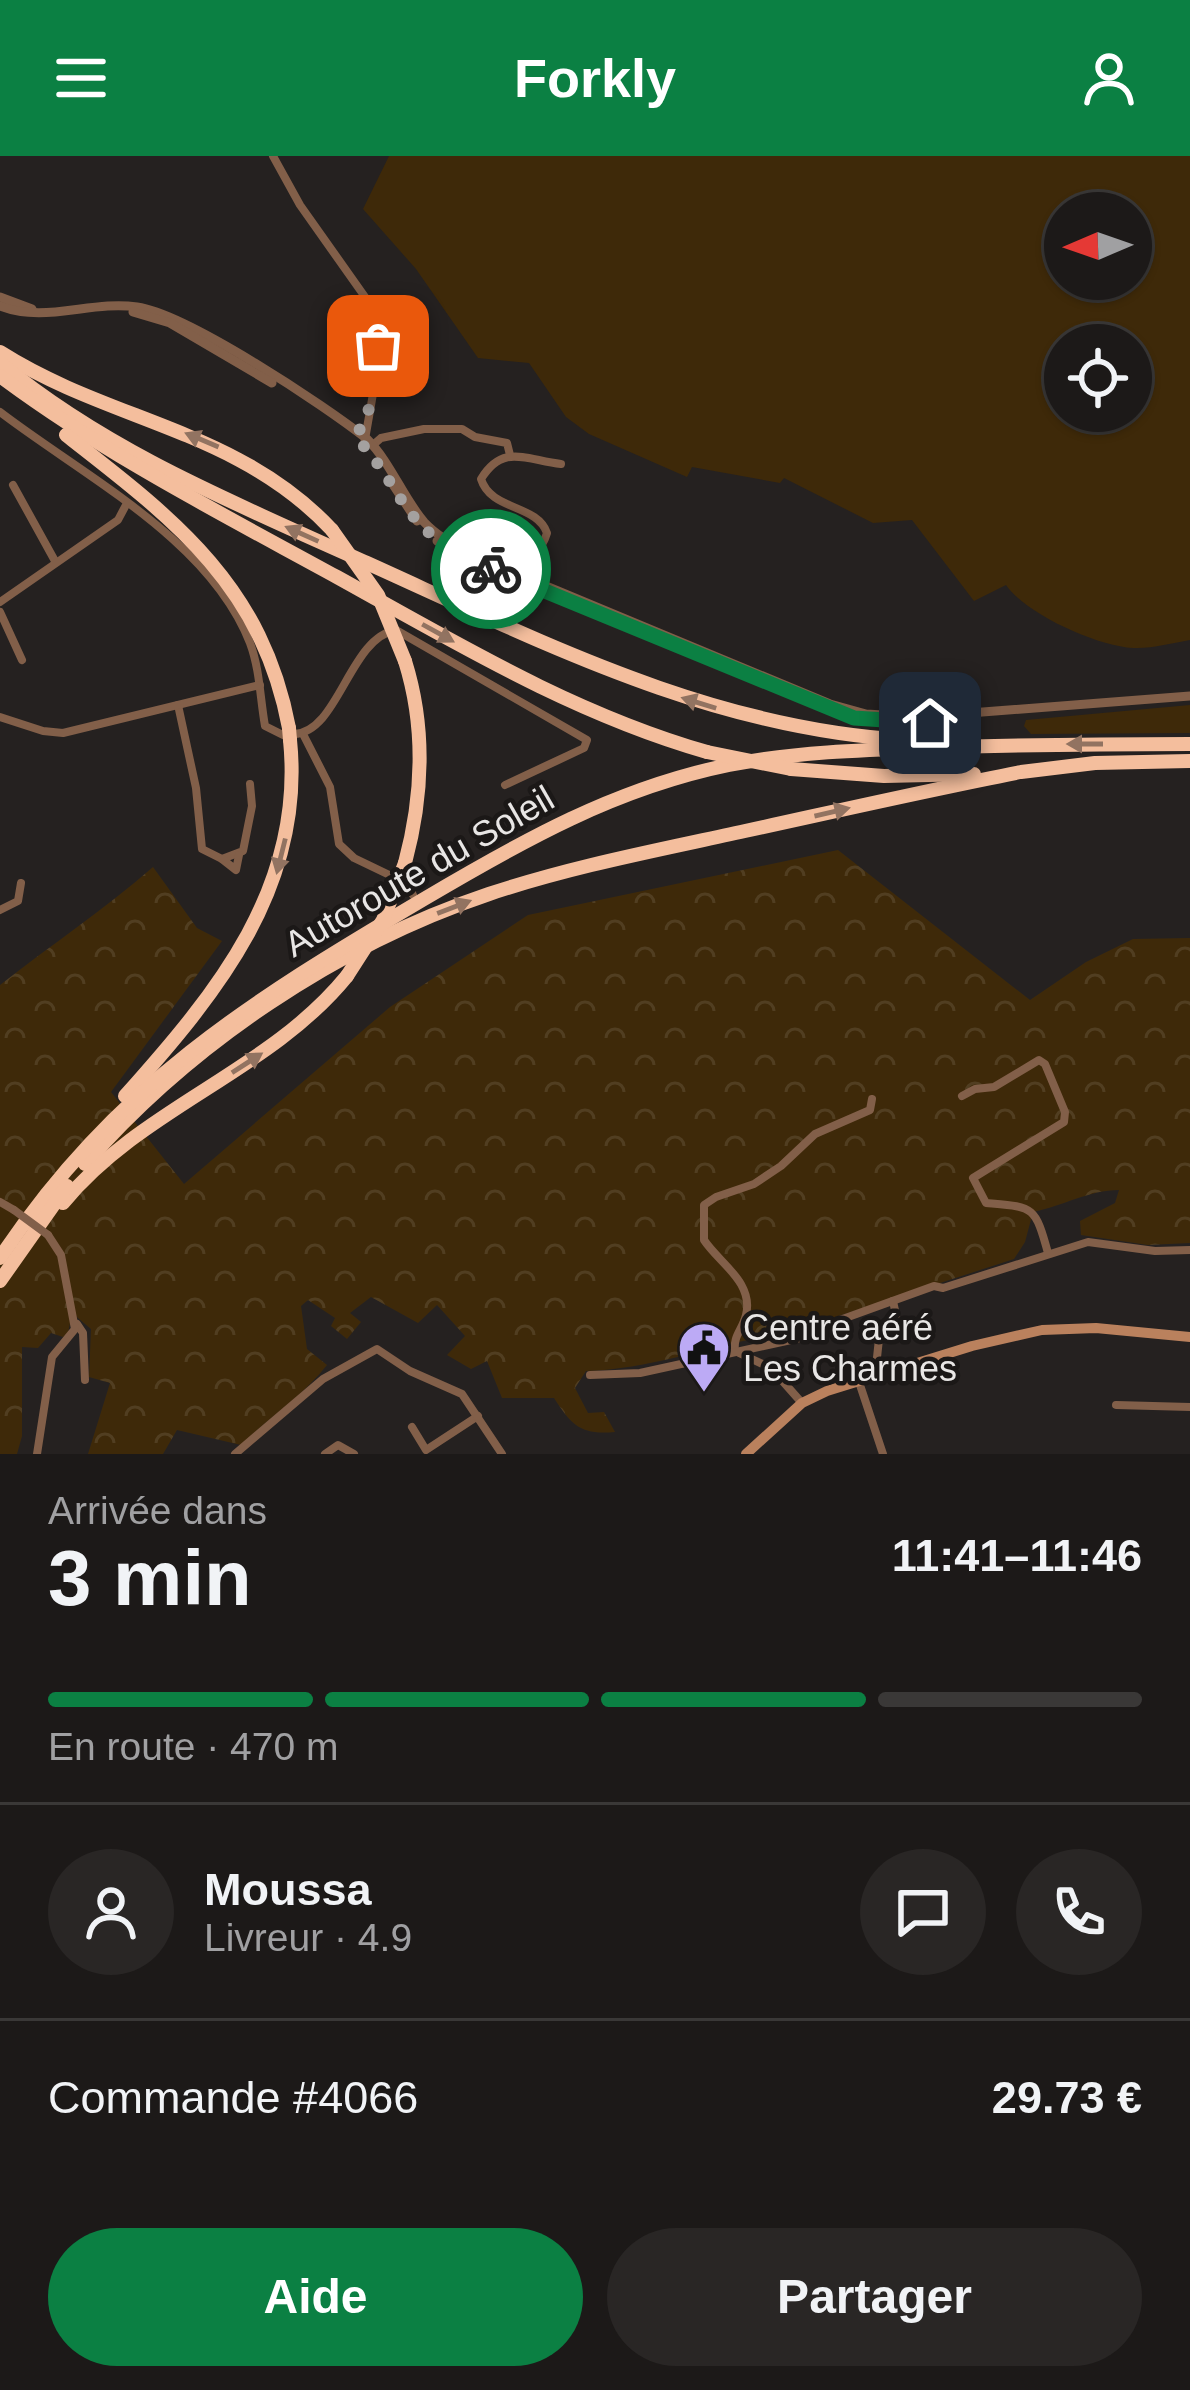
<!DOCTYPE html>
<html lang="fr">
<head>
<meta charset="utf-8">
<style>
  :root { --surface:#1c1918; --page:#292625; --text:#f1f3f6; --muted:#a0a0a2; --line:#3a3837; --accent:#0b8043 }
  body { margin:0; font-family:Arial,sans-serif; background:var(--page); color:var(--text); height:100vh; display:flex; flex-direction:column; font-size:45px; white-space:nowrap }
  * { box-sizing:border-box; margin:0 }
  p { font-size:39px; color:var(--muted) }
  .icon { flex:none; width:66px; height:66px; fill:none; stroke:currentColor; stroke-width:2; stroke-linecap:round; stroke-linejoin:round }
  .map { position:relative; height:1298px; overflow:hidden }
  .sheet { display:flex; flex-direction:column; background:var(--surface); flex:1 }
  .sheet>* { flex:none }
  .needle { width:78px; rotate:268deg }
  .tools { position:absolute; left:1044px; top:36px; display:grid; gap:24px }
  .tools a { display:grid; place-items:center; width:108px; height:108px; border-radius:50%; background:var(--surface); box-shadow:0 3px 9px #0004,0 0 0 3px var(--line); font-size:60px }
  .pin { position:absolute; display:grid; place-items:center; width:102px; height:102px; color:#fff; margin:-51px; border-radius:24px; box-shadow:0 6px 18px #0006 }
  .courier { position:absolute; display:grid; place-items:center; width:120px; height:120px; margin:-60px; border:9px solid #0b8043; border-radius:50%; background:#fff; color:#222; box-shadow:0 3px 15px #0007 }
  .headline em { font-style:normal; font-weight:600 }
  .headline div { display:flex; flex-direction:column-reverse }
  .headline { display:flex; align-items:center; justify-content:space-between; height:204px; padding:0 48px }
  h1 { font-size:78px; font-weight:600; line-height:90px }
  .bar { display:grid; grid-template-columns:repeat(4,1fr); gap:18px 12px; align-content:center; height:144px; padding:0 48px }
  .bar i { height:15px; border-radius:9px; background:var(--line) }
  .bar .selected { background:var(--accent) }
  .bar p { grid-column:span 4 }
  .line { display:flex; align-items:center; gap:30px; padding:0 48px; border-top:3px solid var(--line) }
  .line div { flex:1 }
  .round { display:grid; place-items:center; flex:none; width:126px; height:126px; border-radius:63px; background:var(--page) }
  .button { display:flex; gap:24px; margin-top:auto; padding:24px 48px }
  .button a { flex:1; height:138px; border-radius:72px; background:var(--accent); color:#fff; font-size:48px; font-weight:600; line-height:138px; text-align:center }
  .button a+a { background:var(--page); color:var(--text) }
  header { display:flex; justify-content:space-between; align-items:center; height:156px; padding:0 48px; background:var(--accent); color:#fff; font-size:54px; font-weight:600 }
  .map>svg:first-child { display:block }
  .green { fill:#3e2909; fill-rule:evenodd }
  .forest { fill:url(#forest-crowns) }
  .lines { fill:none; stroke-linecap:round; stroke-linejoin:round }
  .minor { stroke:#825f49; stroke-width:8 }
  .tertiary { stroke:#825f49; stroke-width:9 }
  .secondary { stroke:#ba815d; stroke-width:10 }
  .motorway { stroke:#f4be9d; stroke-width:14 }
  .minor-bridge { stroke:#825f49; stroke-width:8 }
  .motorway-bridge { stroke:#f4be9d; stroke-width:14 }
  .oneway { fill:#927361 }
  .done { stroke:#a4a1a0; stroke-width:12; stroke-dasharray:0 21.6 }
  .route { stroke:#0b8043; stroke-width:15 }
  .labels { text-anchor:middle; dominant-baseline:central; stroke-width:9; stroke-linejoin:round; paint-order:stroke }
  .street-label { font-size:36px; fill:#e8e6e5; stroke:#1b1817 }
  .poi-label { font-size:36px; fill:#e8e6e5; stroke:#1b1817; text-anchor:start }
</style>
</head>
<body>
<header><svg class="icon" aria-label="menu" viewBox="0 0 24 24"><path d="M4 6h16M4 12h16M4 18h16"/></svg>Forkly<svg class="icon" aria-label="person" viewBox="0 0 24 24"><circle cx="12" cy="8" r="4"/><path d="M4 21q1-7 8-7t8 7"/></svg></header>
<div class="map">
<svg width="1190" height="1298" viewBox="0 0 1190 1298">
  <defs>
    <pattern id="forest-crowns" width="20" height="18" patternUnits="userSpaceOnUse" patternTransform="scale(3)"><rect width="20" height="18" fill="#3e2909"/><path d="M2 6a3 3 0 1 1 6 0M12 15a3 3 0 1 1 6 0" fill="none" stroke="#513e21"/></pattern>
  </defs>
  <rect width="100%" height="100%" fill="#252120"/>
  <!-- green -->
  <g class="green">
    <path d="M389,0H1190V484C1172,487 1151,493 1133,492C1097,490 1026,458 1006,429L974,445L912,364L873,367L784,322L780,327L692,311L687,321L589,278L566,261L529,207L478,202L416,113L363,53ZM1131,57V123H1065V57ZM1131,189V255H1065V189Z"/>
    <path d="M1190,549V577L1031,578L1024,570L1026,564Z"/>
  </g>
  <!-- forest -->
  <path class="forest" d="M838,694L1030,844L1086,806L1133,783L1190,782V1087L1148,1089L1081,1079L1080,1065L1115,1047L1119,1034C1089,1034 1063,1050 1033,1056L1025,1086L1014,1103L826,1164C808,1179 786,1177 763,1181C703,1192 649,1213 586,1215L575,1232L588,1257L604,1256L615,1276C581,1279 572,1270 554,1242H502L487,1205L471,1213L447,1199L465,1180L437,1149L418,1167L371,1141L350,1157L361,1166L347,1183L331,1170L335,1162L308,1144L301,1150L307,1193L327,1209C303,1240 269,1261 241,1289L177,1274L163,1298H88L110,1227L89,1221L91,1173L72,1157L68,1177L63,1181L51,1177L38,1192L22,1191V1280L17,1298H0V829C51,789 105,753 153,711L197,772L222,785L111,936L184,1028L390,851L528,759Z"/>
  <g class="lines">
    <!-- minor -->
    <g class="minor">
      <path d="M273,0L300,49L370,148L378,190L377,215L364,289"/>
      <path d="M0,256C85,321 210,384 250,487C260,514 260,542 265,570L283,579"/>
      <path d="M373,289L381,282L424,273H462L475,281L507,287L510,299"/>
      <path d="M13,329L55,405"/>
      <path d="M502,417L514,400C533,398 541,397 547,377C537,348 491,355 481,323C503,287 526,304 561,308"/>
      <path d="M0,446L118,364L127,347"/>
      <path d="M0,456L22,504"/>
      <path d="M178,549L196,632L202,693L222,703L243,695L252,650L250,628"/>
      <path d="M0,561L43,575L63,577L260,529"/>
      <path d="M294,578C339,576 349,482 396,474L587,584L584,592L505,629"/>
      <path d="M303,578L330,631L339,688L354,702L406,727L413,739"/>
      <path d="M222,703L236,714L239,699"/>
      <path d="M0,754L18,745L21,727"/>
      <path d="M962,940L975,933L994,931L1039,904L1045,908L1065,956L1064,966L973,1022L986,1047C1033,1051 1035,1049 1048,1097"/>
      <path d="M0,1046L14,1054"/>
      <path d="M77,1168L83,1177L85,1224"/>
      <path d="M735,1196C733,1179 742,1175 746,1159C754,1126 719,1107 704,1084V1049L716,1041L754,1028L781,1010L815,978L870,954L872,943"/>
      <path d="M739,1197L771,1212L802,1247"/>
      <path d="M590,1219L640,1217L823,1177L837,1165L934,1130L943,1132L1088,1086L1155,1095L1190,1094"/>
      <path d="M875,1220L879,1183L896,1159L893,1145"/>
      <path d="M859,1226L883,1298"/>
      <path d="M1116,1249L1190,1251"/>
      <path d="M412,1271L426,1294L478,1260"/>
      <path d="M37,1298L52,1201L75,1173L61,1099L48,1079"/>
      <path d="M235,1298L323,1223L377,1193L410,1215L462,1238L502,1298"/>
      <path d="M325,1298L338,1289L354,1298"/>
    </g>
    <!-- tertiary -->
    <g class="tertiary">
      <path d="M0,141L32,153"/>
      <path d="M0,150C45,168 91,144 137,151C187,158 324,249 367,283C391,307 402,340 424,366C438,381 456,390 474,400L830,548L866,558L918,561L1190,540"/>
      <path d="M133,156L170,167L272,227"/>
      <path d="M390,324L417,365"/>
      <path d="M437,385L475,406"/>
      <path d="M880,566L918,567"/>
    </g>
    <!-- secondary -->
    <path class="secondary" d="M746,1298L802,1247L827,1235L972,1190L1042,1174L1096,1172L1190,1181"/>
    <!-- motorway -->
    <g class="motorway">
      <path d="M0,196C110,266 238,273 332,374"/>
      <path d="M0,207C109,297 239,349 367,407C542,486 713,574 909,584"/>
      <path d="M0,220C106,299 222,358 337,421C458,488 574,558 707,596"/>
      <path d="M66,279C174,363 262,429 289,572"/>
      <path d="M791,613L884,620L974,618"/>
      <path d="M405,707C423,640 426,572 405,505"/>
      <path d="M125,940C217,837 305,731 290,584"/>
      <path d="M85,1008C190,888 337,789 489,738C573,710 659,694 745,675C837,655 929,634 1021,616L1095,607L1190,605"/>
      <path d="M63,1047C142,951 269,916 347,820"/>
      <path d="M0,1102C114,930 251,845 424,743C522,685 616,632 729,609C795,596 860,594 927,592C1015,589 1102,588 1190,588"/>
      <path d="M0,1125L67,1030"/>
    </g>
    <!-- minor-bridge -->
    <path class="minor-bridge" d="M14,1054L48,1079"/>
    <!-- motorway-bridge -->
    <g class="motorway-bridge">
      <path d="M332,374L378,439L405,505"/>
      <path d="M289,572L290,584"/>
      <path d="M707,596L791,613"/>
      <path d="M347,820L383,764L405,707"/>
    </g>
  </g>
  <!-- one-way arrows -->
  <defs><path id="oneway-solid" d="M-6-.8H1V-3.2L6.5 0L1 3.2V.8H-6Z" transform="scale(3)"/></defs>
  <g class="oneway">
    <use href="#oneway-solid" transform="translate(202 284) rotate(-157)"/>
    <use href="#oneway-solid" transform="translate(302 378) rotate(-156)"/>
    <use href="#oneway-solid" transform="translate(438 477) rotate(29)"/>
    <use href="#oneway-solid" transform="translate(699 547) rotate(-163)"/>
    <use href="#oneway-solid" transform="translate(1085 588) rotate(-180)"/>
    <use href="#oneway-solid" transform="translate(832 656) rotate(-13)"/>
    <use href="#oneway-solid" transform="translate(281 700) rotate(104)"/>
    <use href="#oneway-solid" transform="translate(454 751) rotate(-21)"/>
    <use href="#oneway-solid" transform="translate(247 907) rotate(-33)"/>
  </g>
  <g class="lines">
    <!-- done -->
    <path class="done" d="M378,190C377,224 374,252 355,281C377,302 389,326 406,351C428,382 456,398 491,413"/>
    <!-- route -->
    <path class="route" d="M491,413L854,562L930,567"/>
  </g>
  <!-- icons -->
  <defs>
    <g id="civic-pin" transform="scale(2.7)"><path d="M0 17L-7.5 6A9.5 9.5 0 1 1 7.5 6Z" fill="#bcaaf5" stroke="#1b1817"/><path d="M-.6-6.5H3V-4.5H.6V-3L4-1V1h2V6H-6V1h2V-1L-.6-3ZM-1.2 2.5V6h2.4V2.5Z" fill="#111"/></g>
  </defs>
  <g fill-rule="evenodd">
    <use href="#civic-pin" x="704" y="1192"/>
  </g>
  <g class="labels">
    <!-- street labels -->
    <g class="street-label">
      <text transform="translate(419 715) rotate(-30)">Autoroute du Soleil</text>
    </g>
    <!-- poi labels -->
    <g class="poi-label">
      <text x="743" y="1171">Centre aéré<tspan x="743" dy="41">Les Charmes</tspan></text>
    </g>
  </g>
</svg>
<div class="tools">
<a><svg class="needle" viewBox="-14 -14 28 28"><path d="M0-13l5 13h-10z" fill="#e53935"/><path d="M0 13l5-13h-10z" fill="#a0a0a2"/></svg></a>
<a><svg class="icon" aria-label="locate" viewBox="0 0 24 24"><circle cx="12" cy="12" r="6"/><path d="M12 2v4M12 18v4M2 12h4M18 12h4"/></svg></a>
</div>
<div class="pin" style="left:378px;top:190px;background:#ea580c"><svg class="icon" aria-label="bag" viewBox="0 0 24 24"><path d="M5 8h14l-1 12H6zM9 8a3 3 0 0 1 6 0"/></svg></div>
<div class="pin" style="left:930px;top:567px;background:#1f2937"><svg class="icon" aria-label="home" viewBox="0 0 24 24"><path d="M3 11l9-7 9 7M6 9v11h12V9"/></svg></div>
<div class="courier" style="left:491px;top:413px"><svg class="icon" aria-label="bike" viewBox="0 0 24 24"><circle cx="6" cy="16" r="4"/><circle cx="18" cy="16" r="4"/><path d="M6 16l4-8h5l3 8M10 8l3 8H6M13 5h3"/></svg></div>
</div>
<section class="sheet">
<div class="headline"><div><h1>3 min</h1><p>Arrivée dans</p></div><em>11:41–11:46</em></div>
<div class="bar"><i class="selected"></i><i class="selected"></i><i class="selected"></i><i></i><p>En route · 470 m</p></div>
<div class="line" style="height:216px"><a class="round"><svg class="icon" aria-label="person" viewBox="0 0 24 24"><circle cx="12" cy="8" r="4"/><path d="M4 21q1-7 8-7t8 7"/></svg></a><div><b>Moussa</b><p>Livreur · 4.9</p></div><a class="round"><svg class="icon" aria-label="chat" viewBox="0 0 24 24"><path d="M4 5h16v11H9l-5 4z"/></svg></a><a class="round"><svg class="icon" aria-label="phone" viewBox="0 0 24 24"><path d="M5 4h4l2 5-3 2q2 4 5 5l2-3 5 2v4C11 20 4 13 5 4z"/></svg></a></div>
<div class="line" style="height:156px"><div>Commande #4066</div><b>29.73 €</b></div>
<div class="button"><a>Aide</a><a>Partager</a></div>
</section>
</body>
</html>
